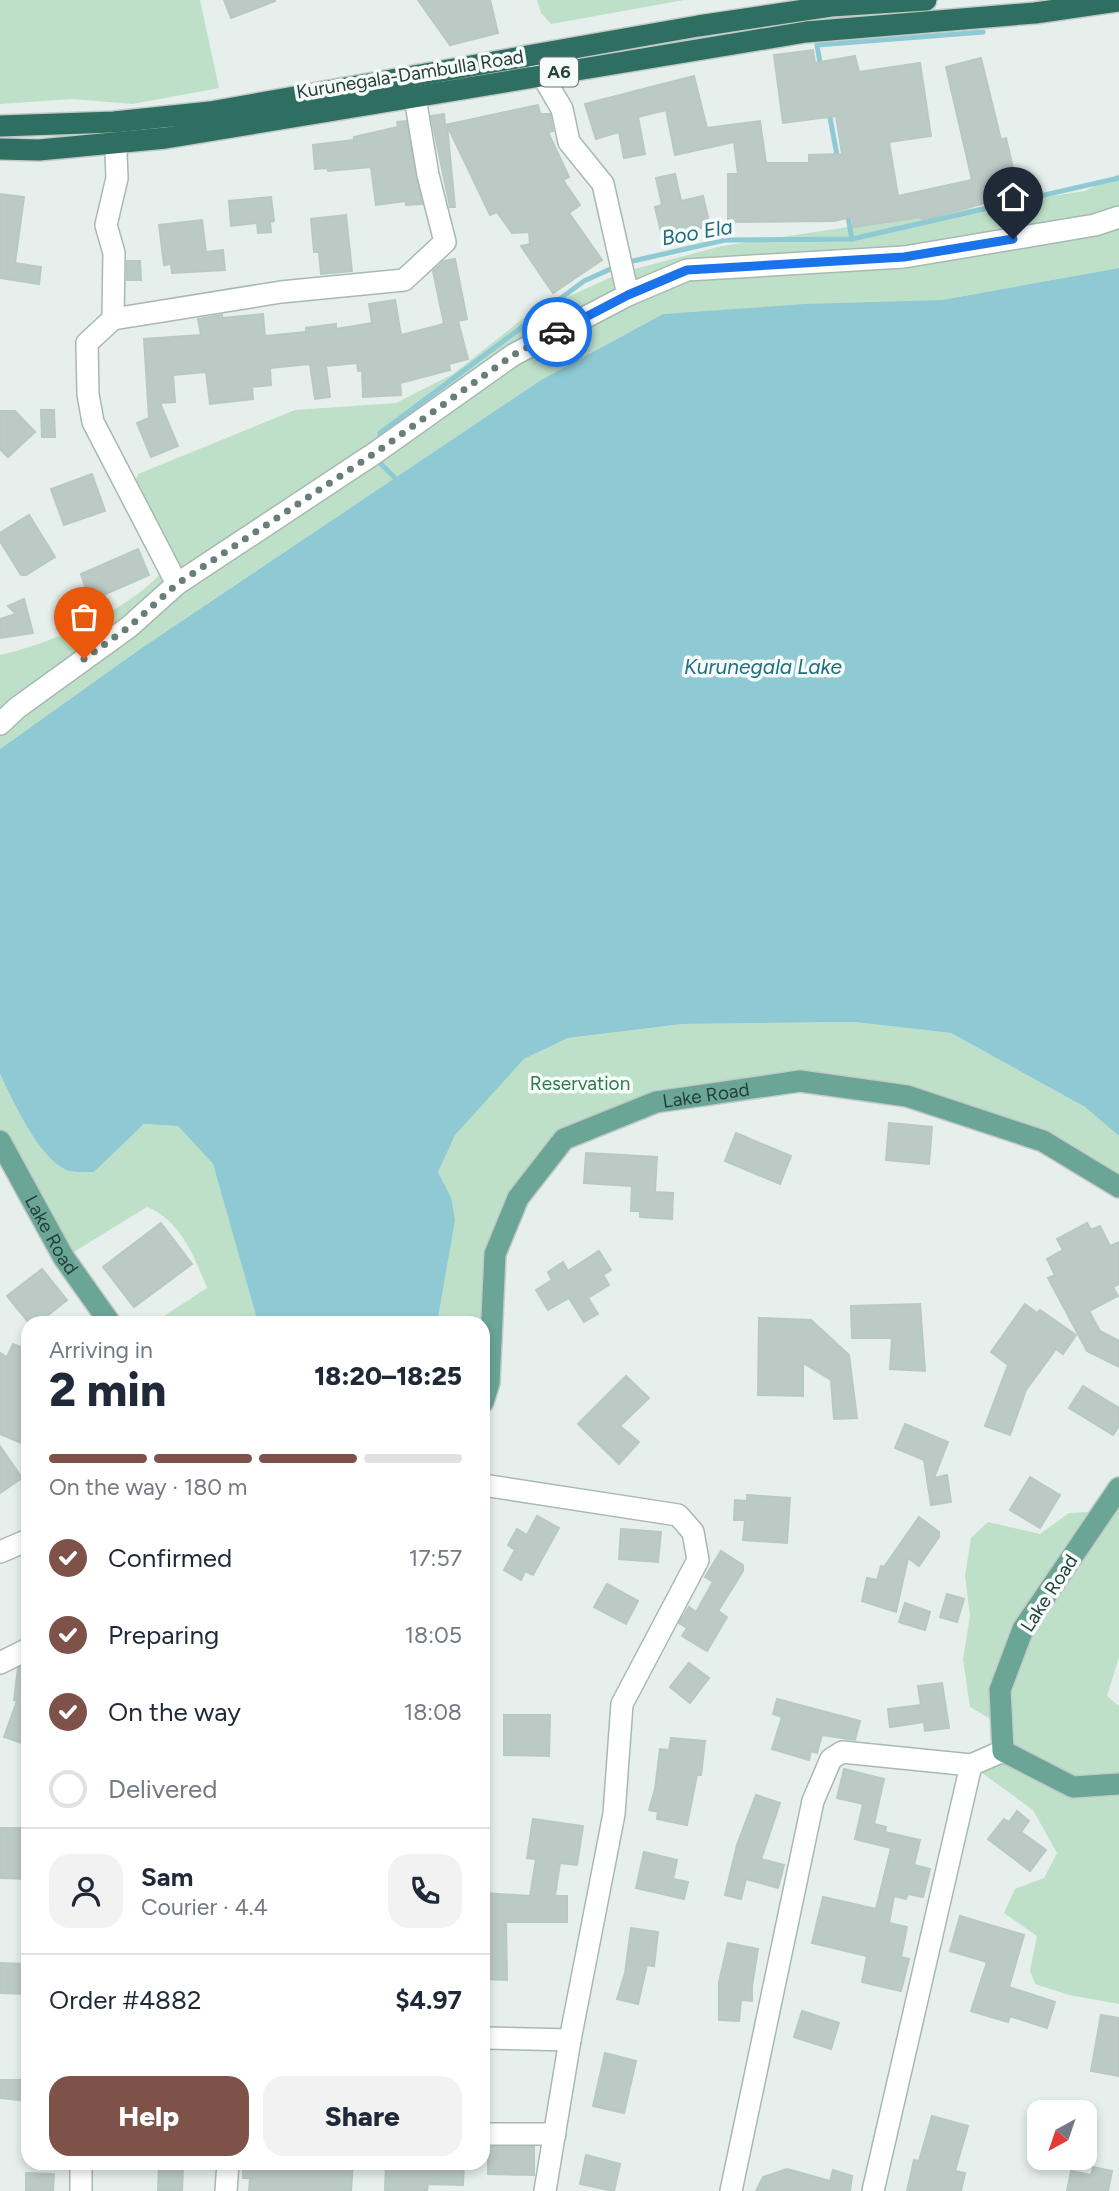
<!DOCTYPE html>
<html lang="en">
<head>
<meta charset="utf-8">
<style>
  :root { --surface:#fff; --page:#f2f2f3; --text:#1f2937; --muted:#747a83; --line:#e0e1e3; --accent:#7f5249 }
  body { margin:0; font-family:Figtree,sans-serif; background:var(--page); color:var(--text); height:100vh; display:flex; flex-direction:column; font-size:26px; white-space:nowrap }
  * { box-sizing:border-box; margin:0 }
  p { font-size:23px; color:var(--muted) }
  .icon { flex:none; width:38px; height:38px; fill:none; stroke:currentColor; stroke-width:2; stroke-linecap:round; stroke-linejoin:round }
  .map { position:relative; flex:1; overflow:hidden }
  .drawer { position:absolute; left:21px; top:1316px; width:469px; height:854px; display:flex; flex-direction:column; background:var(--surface); border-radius:21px; box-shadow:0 4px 10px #0003 }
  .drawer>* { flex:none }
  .needle { width:46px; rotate:220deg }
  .tools { position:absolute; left:1027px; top:2100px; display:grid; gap:14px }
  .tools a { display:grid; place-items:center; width:70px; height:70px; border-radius:14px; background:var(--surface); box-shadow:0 4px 10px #0003; font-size:35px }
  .pin { position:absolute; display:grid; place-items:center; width:60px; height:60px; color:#fff; margin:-72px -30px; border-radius:50% 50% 50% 0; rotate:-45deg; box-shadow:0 0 7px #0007 }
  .pin .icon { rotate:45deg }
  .courier { position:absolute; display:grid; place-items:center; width:70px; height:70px; margin:-35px; border:5px solid #1a73e8; border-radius:50%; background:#fff; color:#222; box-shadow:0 2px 9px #0007 }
  .headline em { font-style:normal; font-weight:800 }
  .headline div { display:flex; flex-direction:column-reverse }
  .headline { display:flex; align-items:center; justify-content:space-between; height:119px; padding:0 28px }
  h1 { font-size:46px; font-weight:800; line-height:52px }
  .bar { display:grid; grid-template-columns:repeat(4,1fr); gap:10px 7px; align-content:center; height:84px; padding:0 28px }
  .bar i { height:9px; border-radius:5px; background:var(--line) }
  .bar .selected { background:var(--accent) }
  .bar p { grid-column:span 4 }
  .line { display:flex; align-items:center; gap:18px; padding:0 28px; border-top:2px solid var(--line) }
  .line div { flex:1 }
  .round { display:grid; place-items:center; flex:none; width:74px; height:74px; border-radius:21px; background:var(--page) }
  ol { padding:0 28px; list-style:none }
  li { display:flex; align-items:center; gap:21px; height:77px }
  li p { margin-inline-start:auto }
  li .icon { padding:7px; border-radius:50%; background:var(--accent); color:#fff; stroke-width:4 }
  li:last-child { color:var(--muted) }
  li i { width:38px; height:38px; border:4px solid var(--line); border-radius:50% }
  .cta { display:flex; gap:14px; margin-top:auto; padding:14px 28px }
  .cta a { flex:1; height:80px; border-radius:21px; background:var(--accent); color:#fff; font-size:28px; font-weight:800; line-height:80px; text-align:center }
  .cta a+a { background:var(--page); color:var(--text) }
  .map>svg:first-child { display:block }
  .green { fill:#bfe0c8 }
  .water { fill:#8ec9d4 }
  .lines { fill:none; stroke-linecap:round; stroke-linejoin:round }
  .stream { stroke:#8ec9d4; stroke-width:5 }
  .building { fill:#bbcac4; stroke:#b8c9c2; stroke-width:2 }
  .minor-casing { stroke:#a8b8b2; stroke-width:24 }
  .major-casing { stroke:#c2cac8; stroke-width:24 }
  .highway-casing { stroke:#c2cac8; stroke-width:24 }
  .minor { stroke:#fff; stroke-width:21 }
  .major { stroke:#6aa596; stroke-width:21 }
  .highway { stroke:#2f6f62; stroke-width:21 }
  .done { stroke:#687f78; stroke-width:7; stroke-dasharray:0 12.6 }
  .route { stroke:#1a73e8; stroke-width:9 }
  .labels { text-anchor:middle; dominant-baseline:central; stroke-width:7; stroke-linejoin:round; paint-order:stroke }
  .shield { fill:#f7fbf9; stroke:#637a73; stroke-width:2 }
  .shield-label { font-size:18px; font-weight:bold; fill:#24423a }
  .street-label { font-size:19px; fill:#24423a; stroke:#f7fbf9 }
  .park-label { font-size:19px; fill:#2d7a4b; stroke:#f7fbf9 }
  .water-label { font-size:21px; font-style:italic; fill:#1c6f80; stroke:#f7fbf9 }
</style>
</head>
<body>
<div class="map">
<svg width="1119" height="2191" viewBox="0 0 1119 2191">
  <rect width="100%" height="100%" fill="#e6efeb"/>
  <!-- green -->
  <g class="green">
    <path d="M0,0H200L219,88L133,104L72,99L0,104Z"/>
    <path d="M537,0H684L551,24L541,13Z"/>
    <path d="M1119,174V268L942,300L663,314L541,380L143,647L0,749V655C51,644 152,603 174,553L131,495L138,474L295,410L396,403L453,374L529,314L623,272L722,246L1085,191Z"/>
    <path d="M854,1022L951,1033L1085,1107L1119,1136V1187L1043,1141L907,1096L800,1081L656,1102L564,1139L518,1198L483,1323H437L451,1197L438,1172L454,1135L524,1059L568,1038L683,1024Z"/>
    <path d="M0,1074C13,1101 38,1157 66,1170C73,1173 86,1172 94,1172L144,1124L178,1126L213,1164L258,1323H153L207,1288C194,1256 181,1221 147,1207L64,1258L0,1141Z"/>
    <path d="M1119,1488V1657L1107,1696L1119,1706V2004L1069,1995L1035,1984L1030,1970L1037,1936L1004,1913L1015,1889L1044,1878L1057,1853L1033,1810L971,1765L1003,1750L999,1724L970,1707L963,1659L970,1616L965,1576L971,1538L988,1522L1040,1534L1069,1513L1105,1511Z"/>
  </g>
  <!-- water -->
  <path class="water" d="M1119,268V1136L1085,1107L951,1033L854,1022L683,1024L568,1038L524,1059L455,1135L438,1172L451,1197L455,1220L437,1323H258L213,1164L178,1126L144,1124L94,1172C86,1172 73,1173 66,1170C38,1157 13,1101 0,1074V749L143,647L541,380L663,314L805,304L942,300Z"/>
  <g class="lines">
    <!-- stream -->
    <g class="stream">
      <path d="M821,68L817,45L983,32"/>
      <path d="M829,112L838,161"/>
      <path d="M847,212L852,239"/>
      <path d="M624,263L725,240L852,239L1119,178"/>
      <path d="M380,443V433L584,281L615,267"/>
      <path d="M380,456V463L395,478"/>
    </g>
  </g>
  <!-- building -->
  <g class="building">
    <path d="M224,0H275V1L231,18Z"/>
    <path d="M418,0H490L498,33L450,45Z"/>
    <path d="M813,50L815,63L855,56L859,72L920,63L931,136L889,142L898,196L972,180L946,67L981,58L1001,140L1006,138L1019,194L922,220L921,217L853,227L852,217L834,221L728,222V174H738L734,142L675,155L666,110L638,117L645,154L624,158L619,132L596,139L585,104L694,76L707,128L760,121L766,163H809V155L842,154L836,116L783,123L774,55Z"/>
    <path d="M538,105L540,114H550L553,131L548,132L569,177L563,180L580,205L569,213L602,260L553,293L521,246L530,244L529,232L512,233L497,212L490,215L447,125L455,207H450L431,116L444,114L445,125Z"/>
    <path d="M406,121L422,204L406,205V201L376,205L371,167L328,171L327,168L315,169L313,145L354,140V137L398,127L397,122Z"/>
    <path d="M675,174L681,201L703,196L710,226L662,236L655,207L662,205L656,178Z"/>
    <path d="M0,194L24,197L15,263L41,267L39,284L0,278Z"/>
    <path d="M271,197L274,221L270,222L271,232L258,233L257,223L231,226L229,201Z"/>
    <path d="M346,215L352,271L321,274L319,252H314L311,219Z"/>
    <path d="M202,220L206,252L223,250L225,270L172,273L171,264L164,265L159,225Z"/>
    <path d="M455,259L467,319L458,321L468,359L449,364L450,370L400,383L401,395L363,397L362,370L358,371L357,363L326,366L330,397L315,399L310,364L270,368L271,385L252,387L253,399L210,404L206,372L173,375L175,402L160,403L178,446L151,457L137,423L149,418L144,339L201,335L198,319L222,315V318L263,314L265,336L306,332V328L336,324V329L372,323L369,304L395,300L401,335L444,324L433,271L444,261Z"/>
    <path d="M127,261H140L141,280H127Z"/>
    <path d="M41,410H54L55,437H42Z"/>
    <path d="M0,411H15L35,432L8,457L0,449Z"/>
    <path d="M92,474L105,511L64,525L51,489Z"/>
    <path d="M29,515L55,557L26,575H21L0,541V533Z"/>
    <path d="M138,549L149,575L90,601L81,574Z"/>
    <path d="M24,599L33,633L0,638V619L16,614L8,606Z"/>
    <path d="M889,1123L932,1127L929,1164L886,1160Z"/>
    <path d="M736,1133L791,1156L780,1184L725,1161Z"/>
    <path d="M586,1153L657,1157L655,1192L673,1193L672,1219L640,1217V1211H631L632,1186L584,1183Z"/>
    <path d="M161,1223L192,1264L134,1307L103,1267Z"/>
    <path d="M1087,1223L1091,1230L1100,1226L1110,1246L1119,1242V1284L1113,1287L1118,1296L1089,1311L1100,1331L1119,1341V1367L1087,1351L1048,1278L1055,1275L1047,1259L1063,1250L1057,1239Z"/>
    <path d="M599,1251L611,1270L603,1275L609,1285L588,1298L598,1314L584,1322L569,1298L548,1310L536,1290L552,1280L548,1272L563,1262L568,1271Z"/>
    <path d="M42,1269L67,1300L38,1323H29L7,1296Z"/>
    <path d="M920,1304L925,1371L890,1369L892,1338H852L851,1306Z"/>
    <path d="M1025,1304L1037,1313L1040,1310L1076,1335L1063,1354L1056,1349L1026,1390L1010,1435L985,1426L1008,1365L991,1352Z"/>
    <path d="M759,1318L811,1320L849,1355L857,1418L834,1419L831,1380L803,1363V1396L758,1395Z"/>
    <path d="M13,1344L28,1350V1446L0,1434V1353L7,1357Z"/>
    <path d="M626,1376L649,1398L620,1426L639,1442L619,1464L578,1424Z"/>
    <path d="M1083,1386L1119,1408V1426L1113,1435L1069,1408Z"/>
    <path d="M905,1424L948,1442L934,1478L947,1475L951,1502L931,1505L924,1460L895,1448Z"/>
    <path d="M0,1446L22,1478L0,1493Z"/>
    <path d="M1030,1477L1060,1495L1040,1528L1010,1510Z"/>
    <path d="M747,1495L790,1498L787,1543L743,1540L745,1520H734L735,1500L747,1501Z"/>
    <path d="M537,1516L559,1528L533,1575L525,1571L521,1580L504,1570L515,1550L508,1545L517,1529L527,1535Z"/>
    <path d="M919,1517L939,1532V1537L919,1566L908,1558L896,1612L862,1601L867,1578L877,1580L881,1566L884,1567Z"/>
    <path d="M621,1529L661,1532L658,1562L619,1559Z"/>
    <path d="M721,1551L743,1565V1571L718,1611L727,1617L707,1651L682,1636L687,1628L679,1623L689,1607L696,1612L713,1582L705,1577Z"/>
    <path d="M607,1584L638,1601L626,1624L594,1607Z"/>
    <path d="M947,1594L964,1599L957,1622L940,1617Z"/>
    <path d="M905,1603L930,1612L925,1630L899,1622Z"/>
    <path d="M689,1663L709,1678L690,1703L670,1687Z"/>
    <path d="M28,1664V1745L4,1737L17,1701L14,1700L18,1668Z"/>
    <path d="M942,1683L949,1728L925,1731L924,1722L890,1727L888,1709L921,1705L918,1686Z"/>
    <path d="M777,1699L860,1721L855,1740L822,1735L817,1753L811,1751L809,1760L772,1749L782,1717L773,1714Z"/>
    <path d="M504,1715H550L549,1756L504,1755Z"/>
    <path d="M671,1738L705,1741L701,1775H697L687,1825L657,1819L658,1812L649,1810L655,1789L660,1749L669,1750Z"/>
    <path d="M844,1769L884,1779L874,1824L886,1827L885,1832L920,1840L914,1865L930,1869L923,1897L908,1894L906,1899L894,1896L889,1923L907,1927L901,1957L909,1959L901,1991L862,1982L867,1956L812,1943L823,1897L876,1909L891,1848L855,1839L863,1804L837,1798Z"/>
    <path d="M756,1795L780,1803L761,1859L784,1865L778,1888L746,1879L741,1899L725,1895L737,1845Z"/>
    <path d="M1017,1811L1029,1821L1021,1832L1046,1850L1030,1871L988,1839L1004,1819L1009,1822Z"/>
    <path d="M533,1819L583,1826L577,1865L560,1863L555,1896H567V1922H506L507,1980L483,1979V1893L530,1896L536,1859L527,1858Z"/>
    <path d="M0,1828H28V1879L0,1878Z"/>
    <path d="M644,1852L677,1860L673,1879L688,1882L684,1899L636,1888Z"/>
    <path d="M960,1916L1024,1935L1009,1987L1055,2002L1047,2028L1010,2016L1008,2022L971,2011L987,1962L950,1951Z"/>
    <path d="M631,1928L658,1932L654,1966L647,1965L638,2004L617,1999L625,1973Z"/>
    <path d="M728,1943L758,1949L752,1986V2001L741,2000L739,2021L719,2020V1982Z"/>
    <path d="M0,1963L28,1964V1994L0,1993Z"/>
    <path d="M802,2011L839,2023L831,2049L794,2037Z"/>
    <path d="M1101,2015L1119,2018V2076L1091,2071Z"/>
    <path d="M605,2053L636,2061L624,2113L593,2106Z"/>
    <path d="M0,2080H28V2101L0,2098Z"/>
    <path d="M932,2116L968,2126L955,2171L965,2173L961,2191H907L914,2160L919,2161Z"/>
    <path d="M488,2147H534V2175L488,2174Z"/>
    <path d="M586,2155L620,2164L614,2191L580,2184Z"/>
    <path d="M243,2163H353L351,2191H249L250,2178H243Z"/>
    <path d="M386,2163H464L463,2185L428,2184L427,2191H385Z"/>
    <path d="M159,2166L183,2168L182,2191L158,2190Z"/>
    <path d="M1093,2167L1112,2171L1108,2191H1067L1071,2171L1091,2175Z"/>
    <path d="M787,2169L830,2181L833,2170L852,2176L850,2191H756L763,2177Z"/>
    <path d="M26,2173L54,2174L53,2191H26Z"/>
  </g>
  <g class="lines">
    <!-- minor casing -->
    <g class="minor-casing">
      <g id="minor">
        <path d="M538,61L542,75L562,109L569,142L603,184L628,295"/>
        <path d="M115,127L117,178L106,225L114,253L113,319L87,343L88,394L93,422L177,584"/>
        <path d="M113,319L281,292L404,280L445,242L428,175L412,80"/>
        <path d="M0,724L17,708L129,627L177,584L375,453L513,355L628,295L687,270L904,257L1095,225L1119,217"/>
        <path d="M483,1485L678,1515L693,1532L698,1560L622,1704L614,1814L570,2040L545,2191"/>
        <path d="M0,1552L28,1540"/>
        <path d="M0,1663L28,1649"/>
        <path d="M483,2038L570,2040"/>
        <path d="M483,2134H555"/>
        <path d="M81,2191V2163"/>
        <path d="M226,2191L228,2163"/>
        <path d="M731,2191L813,1801L831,1759L842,1752L971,1765"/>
        <path d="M873,2191L971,1765L1003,1751"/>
      </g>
    </g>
    <!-- major casing -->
    <g class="major-casing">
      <g id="major">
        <path id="s1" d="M0,1141L64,1258L110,1323"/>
        <path id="s2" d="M483,1402L489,1383L495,1254L518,1198L564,1139L656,1102L800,1081L907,1096L1043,1141L1119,1187"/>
        <path d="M1119,1488L1023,1629L1000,1690L1003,1751L1073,1787L1119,1784"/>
      </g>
    </g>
    <!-- highway casing -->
    <g class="highway-casing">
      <g id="highway">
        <path d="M0,126L114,122L210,112L698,26L831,6L926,0"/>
        <path d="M0,149L39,150L166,138L806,32L1035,13L1119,1"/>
      </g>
    </g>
    <!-- minor -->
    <use href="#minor" class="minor"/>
    <!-- major -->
    <use href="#major" class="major"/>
    <!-- highway -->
    <use href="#highway" class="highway"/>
  </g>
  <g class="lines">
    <!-- done -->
    <path class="done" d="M84,659L129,627L177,584L375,453L513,355L557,332"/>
    <!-- route -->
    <path class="route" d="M557,332L628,295L687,270L904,257L1013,239"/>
  </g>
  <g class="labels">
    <!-- shield labels -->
    <rect class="shield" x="540" y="57.5" width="38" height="29" rx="5"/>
    <g class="shield-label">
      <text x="559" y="72">A6</text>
    </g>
    <!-- street labels -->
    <g class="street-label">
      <text transform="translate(410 74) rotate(-9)">Kurunegala-Dambulla Road</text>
      <text stroke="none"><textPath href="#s2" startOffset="434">Lake Road</textPath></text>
      <text stroke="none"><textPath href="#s1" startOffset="107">Lake Road</textPath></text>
      <text transform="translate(1049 1593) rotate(-57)">Lake Road</text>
    </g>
    <!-- park labels -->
    <g class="park-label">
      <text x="580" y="1083">Reservation</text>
    </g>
    <!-- water labels -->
    <g class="water-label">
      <text transform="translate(697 232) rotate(-10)">Boo Ela</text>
      <text x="763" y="666">Kurunegala Lake</text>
    </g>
  </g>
</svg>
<div class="tools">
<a><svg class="needle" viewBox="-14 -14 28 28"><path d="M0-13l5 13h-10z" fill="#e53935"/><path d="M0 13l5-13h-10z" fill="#747a83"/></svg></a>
</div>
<div class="pin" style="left:84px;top:659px;background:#ea580c"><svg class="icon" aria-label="bag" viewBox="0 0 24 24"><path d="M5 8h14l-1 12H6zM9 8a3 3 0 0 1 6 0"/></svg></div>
<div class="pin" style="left:1013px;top:239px;background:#1f2937"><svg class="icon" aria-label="home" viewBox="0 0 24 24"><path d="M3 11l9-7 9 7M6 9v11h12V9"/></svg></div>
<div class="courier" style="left:557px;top:332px"><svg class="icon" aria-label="car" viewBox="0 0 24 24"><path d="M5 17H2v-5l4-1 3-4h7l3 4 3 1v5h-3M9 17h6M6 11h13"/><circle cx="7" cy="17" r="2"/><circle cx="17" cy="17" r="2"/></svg></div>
<section class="drawer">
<div class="headline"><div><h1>2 min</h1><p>Arriving in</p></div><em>18:20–18:25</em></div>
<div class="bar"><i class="selected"></i><i class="selected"></i><i class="selected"></i><i></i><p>On the way · 180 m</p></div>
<ol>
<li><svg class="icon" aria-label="check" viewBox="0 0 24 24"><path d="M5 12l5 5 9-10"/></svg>Confirmed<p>17:57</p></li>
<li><svg class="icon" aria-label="check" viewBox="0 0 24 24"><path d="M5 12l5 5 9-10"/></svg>Preparing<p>18:05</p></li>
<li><svg class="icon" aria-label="check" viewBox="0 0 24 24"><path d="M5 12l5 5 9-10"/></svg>On the way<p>18:08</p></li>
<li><i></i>Delivered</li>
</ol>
<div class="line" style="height:126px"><a class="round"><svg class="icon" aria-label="person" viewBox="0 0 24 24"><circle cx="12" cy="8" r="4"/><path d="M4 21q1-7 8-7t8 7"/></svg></a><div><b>Sam</b><p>Courier · 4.4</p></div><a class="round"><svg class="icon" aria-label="phone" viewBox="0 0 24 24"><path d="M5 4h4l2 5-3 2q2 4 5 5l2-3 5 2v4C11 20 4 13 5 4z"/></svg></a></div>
<div class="line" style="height:91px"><div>Order #4882</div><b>$4.97</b></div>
<div class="cta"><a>Help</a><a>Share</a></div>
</section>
</div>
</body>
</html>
